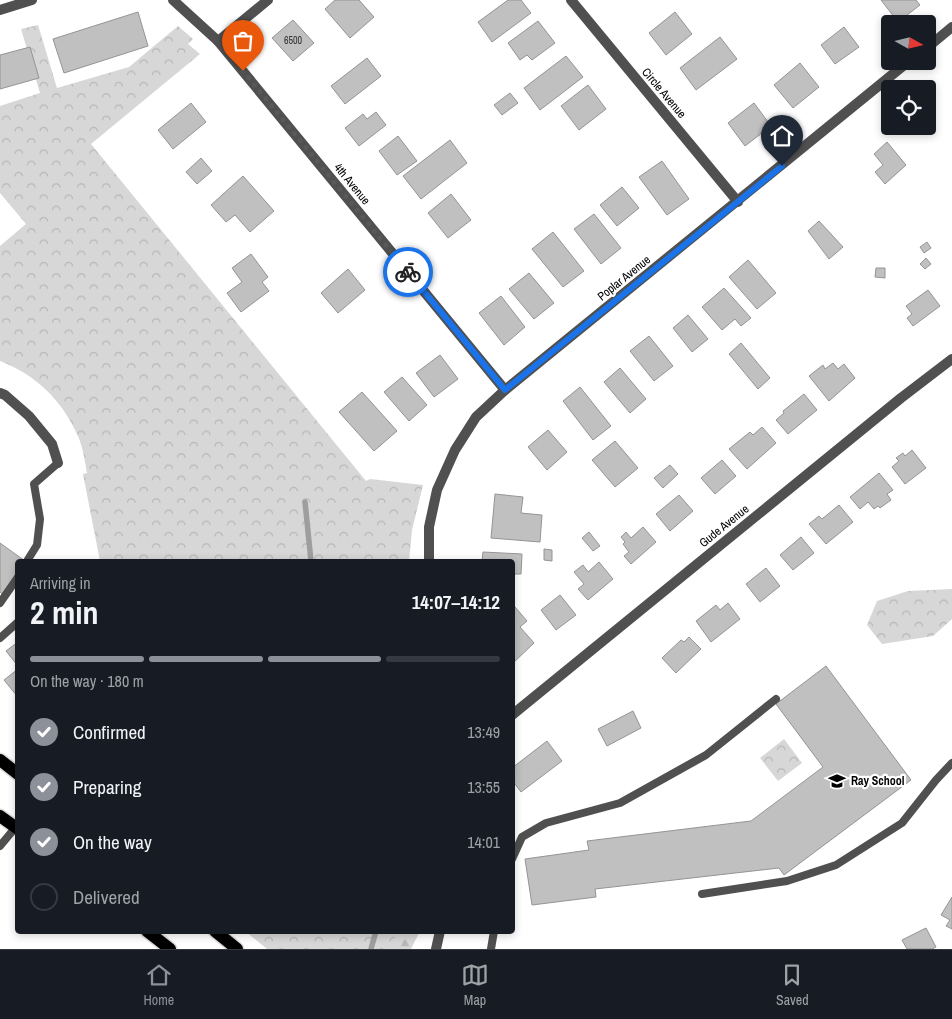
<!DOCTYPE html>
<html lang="en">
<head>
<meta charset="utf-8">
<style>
  :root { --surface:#171b24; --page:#20242c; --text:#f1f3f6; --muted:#9ea1a6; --line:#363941; --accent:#8c9099 }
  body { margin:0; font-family:"Archivo Narrow",sans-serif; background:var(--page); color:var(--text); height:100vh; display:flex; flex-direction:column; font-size:19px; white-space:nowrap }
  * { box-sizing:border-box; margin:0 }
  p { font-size:16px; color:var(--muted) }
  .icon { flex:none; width:28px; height:28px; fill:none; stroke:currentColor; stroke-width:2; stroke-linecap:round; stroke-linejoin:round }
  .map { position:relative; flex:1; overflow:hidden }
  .details { position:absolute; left:15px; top:559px; width:500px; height:375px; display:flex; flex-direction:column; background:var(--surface); border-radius:5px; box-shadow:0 2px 8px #0003 }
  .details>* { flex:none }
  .needle { width:32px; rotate:98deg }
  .controls { position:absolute; left:881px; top:15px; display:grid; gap:10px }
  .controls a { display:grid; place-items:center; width:55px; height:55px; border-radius:5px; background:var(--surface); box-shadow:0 2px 8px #0003; font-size:25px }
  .pin { position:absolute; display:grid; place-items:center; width:42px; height:42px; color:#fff; margin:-51px -21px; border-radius:50% 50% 50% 0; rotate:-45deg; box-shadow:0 0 5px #0007 }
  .pin .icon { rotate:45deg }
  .courier { position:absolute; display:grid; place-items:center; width:50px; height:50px; margin:-25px; border:4px solid #1a73e8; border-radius:50%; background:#fff; color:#222; box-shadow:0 1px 6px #0007 }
  .overview em { font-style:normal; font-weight:700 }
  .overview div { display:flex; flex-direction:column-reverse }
  .overview { display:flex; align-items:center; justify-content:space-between; height:85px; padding:0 15px }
  h1 { font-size:32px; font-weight:700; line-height:38px }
  .bar { display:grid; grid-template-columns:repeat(4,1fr); gap:8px 5px; align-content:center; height:60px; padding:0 15px }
  .bar i { height:6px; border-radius:4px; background:var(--line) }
  .bar .active { background:var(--accent) }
  .bar p { grid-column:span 4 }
  ol { padding:0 15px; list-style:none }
  li { display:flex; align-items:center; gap:15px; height:55px }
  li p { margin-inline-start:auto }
  li .icon { padding:5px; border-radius:50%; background:var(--accent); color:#fff; stroke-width:4 }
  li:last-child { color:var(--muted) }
  li i { width:28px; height:28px; border:2px solid var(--line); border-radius:50% }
  .menu { display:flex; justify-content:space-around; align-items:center; height:70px; border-top:1px solid var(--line); background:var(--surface); font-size:14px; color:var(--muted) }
  .menu a { display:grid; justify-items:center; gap:2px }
  .menu .active { color:var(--accent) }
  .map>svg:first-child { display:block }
  .forest { fill:url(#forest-firs) }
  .park { fill:url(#park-crowns) }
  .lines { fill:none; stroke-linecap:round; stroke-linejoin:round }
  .stream { stroke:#9e9e9e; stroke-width:5.5 }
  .building { fill:#c0c0c0; stroke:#949494 }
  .primary-casing { stroke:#dbdbdb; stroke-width:15 }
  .lane { stroke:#505050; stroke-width:8 }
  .street { stroke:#505050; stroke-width:10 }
  .primary { stroke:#000; stroke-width:12 }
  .done { stroke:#595959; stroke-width:5; stroke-dasharray:0 9 }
  .route { stroke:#1a73e8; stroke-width:6 }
  .labels { text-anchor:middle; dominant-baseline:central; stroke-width:4.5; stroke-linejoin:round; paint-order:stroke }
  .number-label { font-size:10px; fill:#303030 }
  .street-label { font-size:12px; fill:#000; stroke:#fff }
  .poi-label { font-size:12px; font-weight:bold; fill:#000; stroke:#fff; text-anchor:start }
</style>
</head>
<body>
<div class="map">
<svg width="952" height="949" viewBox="0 0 952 949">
  <defs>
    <pattern id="forest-firs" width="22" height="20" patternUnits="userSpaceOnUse" patternTransform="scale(1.25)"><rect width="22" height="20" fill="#d7d7d7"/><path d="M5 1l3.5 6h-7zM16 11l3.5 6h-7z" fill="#b7b7b7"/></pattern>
    <pattern id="park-crowns" width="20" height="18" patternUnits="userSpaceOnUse" patternTransform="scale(1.25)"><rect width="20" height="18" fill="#d7d7d7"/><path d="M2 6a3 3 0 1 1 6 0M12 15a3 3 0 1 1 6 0" fill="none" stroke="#b7b7b7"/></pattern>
  </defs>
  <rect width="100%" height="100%" fill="#fff"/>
  <!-- forest -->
  <path class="forest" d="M261,931H420L411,949H283Z"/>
  <!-- park -->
  <g class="park">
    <path d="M38,25L57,88L129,67L178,26L193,39L188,44L200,54L91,144L366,481L370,479L423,485L412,530L409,561H100L83,474L87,473C85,461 83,448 78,436C62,400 36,375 0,361V246L26,224L0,193V106L40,93L21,29Z"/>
    <path d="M952,589V619L933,636L882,644L867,625L877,601L908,591Z"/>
    <path d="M784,739L802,763L778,781L760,758Z"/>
    <path d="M245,931H398L390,949H267Z"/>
  </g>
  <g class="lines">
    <!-- stream -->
    <g class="stream">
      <path d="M305,502L311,561"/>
      <path d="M371,949L376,931"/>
    </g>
  </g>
  <!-- building -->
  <g class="building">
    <path d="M335,0H359L374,17L350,38L325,9Z"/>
    <path d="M508,0H521L531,13L492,42L478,22Z"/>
    <path d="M881,0H916L920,5L898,22Z"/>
    <path d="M138,12L148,46L64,73L53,39Z"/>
    <path d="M675,12L692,34L666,55L649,33Z"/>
    <path d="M293,20L314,43L293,61L272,38Z"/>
    <path d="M538,21L555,43L532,60L527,55L520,60L508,43Z"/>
    <path d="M844,27L859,47L835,64L821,45Z"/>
    <path d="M720,37L737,59L696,90L680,68Z"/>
    <path d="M30,47L39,78L0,89V55Z"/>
    <path d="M566,56L583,77L540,110L524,88Z"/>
    <path d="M367,58L381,76L345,104L331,86Z"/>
    <path d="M800,63L819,87L793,108L774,85Z"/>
    <path d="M588,85L606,109L579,130L561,106Z"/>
    <path d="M510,93L518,103L502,115L494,105Z"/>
    <path d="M191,103L206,122L173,149L158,130Z"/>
    <path d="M754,103L771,126L745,146L728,123Z"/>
    <path d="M376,112L386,125L359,146L345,128L363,114L367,119Z"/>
    <path d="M398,136L417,161L397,175L379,151Z"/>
    <path d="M450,140L467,163L421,199L403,176Z"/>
    <path d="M887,142L906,165L885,184L875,172L883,165L874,154Z"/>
    <path d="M201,158L212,171L197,184L186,172Z"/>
    <path d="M662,161L689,199L667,215L639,177Z"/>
    <path d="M243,176L274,211L250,232L235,215L226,222L211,205Z"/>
    <path d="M622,187L639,208L617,226L600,205Z"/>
    <path d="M451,194L471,220L448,238L428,213Z"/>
    <path d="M594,214L621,248L601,264L574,229Z"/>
    <path d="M819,221L843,247L829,259L808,231Z"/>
    <path d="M553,232L584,271L563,287L532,249Z"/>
    <path d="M927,242L931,248L924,253L920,247Z"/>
    <path d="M251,254L268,277L262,282L269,291L241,312L227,293L242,282L232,268Z"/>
    <path d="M926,258L931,264L925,269L920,264Z"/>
    <path d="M748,260L776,293L757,309L729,277Z"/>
    <path d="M876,268H885V278L875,277Z"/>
    <path d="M348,269L365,290L338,313L321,293Z"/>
    <path d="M529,273L554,303L534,319L509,289Z"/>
    <path d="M724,288L751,318L741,326L735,319L722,330L702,307Z"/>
    <path d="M928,290L940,306L913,326L907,318L912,314L906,306Z"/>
    <path d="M501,296L525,327L504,345L479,313Z"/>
    <path d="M688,315L708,339L692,352L673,328Z"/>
    <path d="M649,336L673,366L654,381L630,351Z"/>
    <path d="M741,343L770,378L758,389L729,354Z"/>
    <path d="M440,355L458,379L434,397L416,373Z"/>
    <path d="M833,363L838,369L844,364L855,378L829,401L809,376L823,365L825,369Z"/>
    <path d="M620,368L646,399L630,413L604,382Z"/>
    <path d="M402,377L427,405L409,421L384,392Z"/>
    <path d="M580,387L611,426L593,440L563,401Z"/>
    <path d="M362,392L397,431L374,451L339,412Z"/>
    <path d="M804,394L817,410L788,434L776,420L784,413L783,411Z"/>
    <path d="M762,427L776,443L747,469L729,449L750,432L753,435Z"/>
    <path d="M548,430L567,452L547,470L528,447Z"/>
    <path d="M615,441L638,468L615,487L592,460Z"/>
    <path d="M912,450L926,468L905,484L892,467L899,461L896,458L903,453L905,456Z"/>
    <path d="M722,460L736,476L715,494L701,478Z"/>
    <path d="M670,465L678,474L663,488L654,478Z"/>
    <path d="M879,473L893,490L887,494L891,500L880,508L878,506L874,509L868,502L860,509L850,497Z"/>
    <path d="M495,494L523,497L521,513L542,515L540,542L491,538Z"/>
    <path d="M679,495L693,511L670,531L656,514Z"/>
    <path d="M839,505L853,522L826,544L809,524L819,516L822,519Z"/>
    <path d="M643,527L656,542L631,564L624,556L629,552L623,544L625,542L621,537L626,532L631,538Z"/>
    <path d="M589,532L600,546L593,551L582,538Z"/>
    <path d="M801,537L814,553L793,570L780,555Z"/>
    <path d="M0,543L25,561H18V573L2,594L0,592Z"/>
    <path d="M544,549L552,550V561L544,560Z"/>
    <path d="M483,552L522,554L521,574H512V561H482Z"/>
    <path d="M599,562L613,579L588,600L578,589L584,584L574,572L583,565L588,572Z"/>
    <path d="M766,568L780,586L760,602L746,584Z"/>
    <path d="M560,595L576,615L556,630L541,610Z"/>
    <path d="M728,603L740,619L711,642L696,621L716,605L720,610Z"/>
    <path d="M515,607L527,621L520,627L534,643L512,664V609Z"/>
    <path d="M689,637L701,649L676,673L662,658L681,640L684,642Z"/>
    <path d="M18,642V666L6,651Z"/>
    <path d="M826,666L911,780L784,875L779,868L595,889L596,897L532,905L525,859L589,850L587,841L751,821L823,767L776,704Z"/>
    <path d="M18,669V697L4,680Z"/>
    <path d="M633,711L641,728L607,746L598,729Z"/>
    <path d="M547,741L562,761L521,792L512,780V768Z"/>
    <path d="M952,897V929L946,926L950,920L941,915Z"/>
    <path d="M926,928L936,947L932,949H907L902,940Z"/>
  </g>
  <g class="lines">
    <!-- primary casing -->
    <g class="primary-casing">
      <g id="primary">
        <path d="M0,760L18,774"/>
        <path d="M0,816L18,829"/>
        <path d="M147,931L170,949"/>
        <path d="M215,931L237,949"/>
      </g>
    </g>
    <!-- lane -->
    <g class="lane">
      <path d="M27,561L37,545L40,519L34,484L58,463"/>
      <path d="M0,603L18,577"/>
      <path d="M0,638L18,622"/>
      <path d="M0,846L15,828"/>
      <path d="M512,859L522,837L546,823L620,803L706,755L776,699"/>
      <path d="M702,894L787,881L836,865L902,823L936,780L952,763"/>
      <path d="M491,949L494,931"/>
    </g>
    <!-- street -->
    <g class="street">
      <path d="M173,0L218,41L505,390"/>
      <path d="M571,0L738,202"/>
      <path d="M0,10L32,0"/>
      <path d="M218,41L268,0"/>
      <path d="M928,47L952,27"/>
      <path d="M0,393L5,395L29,416L52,444L58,463"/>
      <path d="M429,561V527L437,490L455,450L476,417L505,390L909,61"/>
      <path d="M512,715L901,398L952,359"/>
      <path d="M436,949L440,931"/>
    </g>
    <!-- primary -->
    <use href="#primary" class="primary"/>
  </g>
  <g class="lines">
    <!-- done -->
    <path class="done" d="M243,71L408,272"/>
    <!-- route -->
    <path class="route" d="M408,272L505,390L782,166"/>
  </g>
  <!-- icons -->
  <defs>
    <g id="school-bare" transform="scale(1.35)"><path d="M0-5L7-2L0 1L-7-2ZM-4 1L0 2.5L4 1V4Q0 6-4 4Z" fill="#000" stroke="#fff" stroke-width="2.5" paint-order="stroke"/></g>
  </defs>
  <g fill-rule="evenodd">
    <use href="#school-bare" x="837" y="781"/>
  </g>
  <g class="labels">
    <!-- number labels -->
    <g class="number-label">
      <text x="293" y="40">6500</text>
    </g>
    <!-- street labels -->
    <g class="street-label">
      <text transform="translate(664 93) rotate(50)">Circle Avenue</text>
      <text transform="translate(352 184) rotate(51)">4th Avenue</text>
      <text transform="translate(624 278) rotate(-39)">Poplar Avenue</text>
      <text transform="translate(724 526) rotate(-39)">Gude Avenue</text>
    </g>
    <!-- poi labels -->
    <g class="poi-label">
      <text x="851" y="781">Ray School</text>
    </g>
  </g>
</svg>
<div class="controls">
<a><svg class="needle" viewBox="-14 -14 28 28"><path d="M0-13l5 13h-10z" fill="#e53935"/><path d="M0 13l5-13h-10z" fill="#9ea1a6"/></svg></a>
<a><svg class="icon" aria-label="locate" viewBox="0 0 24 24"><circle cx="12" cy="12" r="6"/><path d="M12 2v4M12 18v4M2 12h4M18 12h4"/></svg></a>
</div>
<div class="pin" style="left:243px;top:71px;background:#ea580c"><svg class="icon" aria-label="bag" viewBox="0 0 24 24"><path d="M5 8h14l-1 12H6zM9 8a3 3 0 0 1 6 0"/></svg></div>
<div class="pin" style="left:782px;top:166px;background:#1f2937"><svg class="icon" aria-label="home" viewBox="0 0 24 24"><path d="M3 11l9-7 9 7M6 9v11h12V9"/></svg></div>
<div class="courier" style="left:408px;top:272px"><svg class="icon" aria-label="bike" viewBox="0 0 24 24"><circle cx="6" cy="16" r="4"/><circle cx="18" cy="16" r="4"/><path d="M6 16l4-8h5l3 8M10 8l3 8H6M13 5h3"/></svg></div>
<section class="details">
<div class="overview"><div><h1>2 min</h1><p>Arriving in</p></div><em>14:07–14:12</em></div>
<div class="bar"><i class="active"></i><i class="active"></i><i class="active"></i><i></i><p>On the way · 180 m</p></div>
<ol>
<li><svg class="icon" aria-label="check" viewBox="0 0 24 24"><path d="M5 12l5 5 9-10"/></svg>Confirmed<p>13:49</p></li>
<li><svg class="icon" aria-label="check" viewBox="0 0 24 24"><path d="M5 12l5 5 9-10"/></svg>Preparing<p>13:55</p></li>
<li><svg class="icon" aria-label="check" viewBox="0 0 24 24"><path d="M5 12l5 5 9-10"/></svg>On the way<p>14:01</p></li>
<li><i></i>Delivered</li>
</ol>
</section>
</div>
<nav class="menu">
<a class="active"><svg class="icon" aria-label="home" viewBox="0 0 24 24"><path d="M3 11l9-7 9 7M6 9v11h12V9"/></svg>Home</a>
<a><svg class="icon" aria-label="map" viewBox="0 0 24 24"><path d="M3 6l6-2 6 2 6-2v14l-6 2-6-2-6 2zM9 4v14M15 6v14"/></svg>Map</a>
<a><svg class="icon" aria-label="saved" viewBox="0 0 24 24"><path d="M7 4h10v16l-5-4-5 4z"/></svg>Saved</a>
</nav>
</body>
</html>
